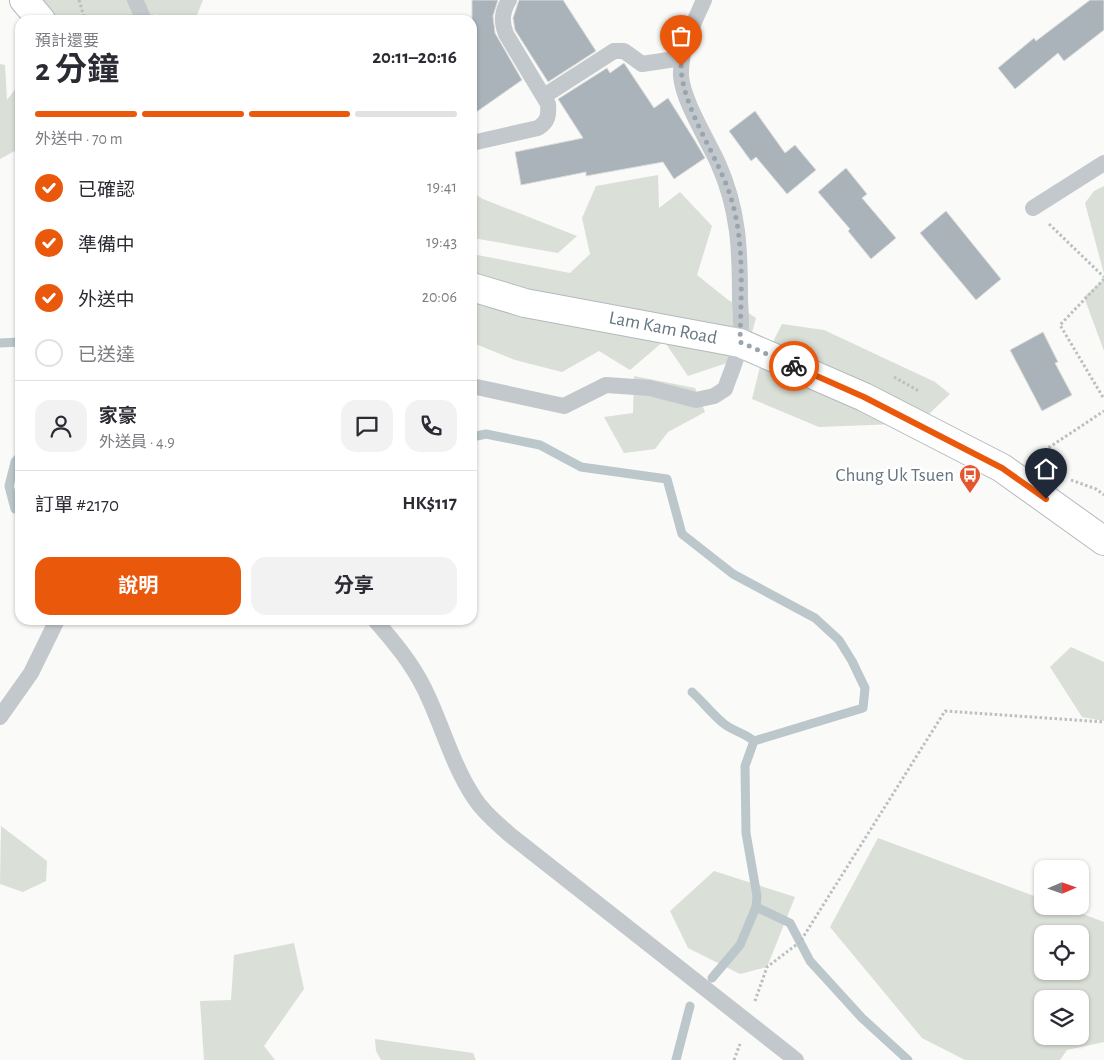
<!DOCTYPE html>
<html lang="zh-TW">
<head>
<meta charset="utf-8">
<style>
  :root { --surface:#fff; --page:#f2f2f3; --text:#2b2b33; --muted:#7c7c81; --line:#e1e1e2; --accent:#ea580c }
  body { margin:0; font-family:"Alegreya Sans","Noto Sans TC",sans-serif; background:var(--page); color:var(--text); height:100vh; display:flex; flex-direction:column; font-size:19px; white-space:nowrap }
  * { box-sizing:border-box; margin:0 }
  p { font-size:16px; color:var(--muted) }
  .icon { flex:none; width:28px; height:28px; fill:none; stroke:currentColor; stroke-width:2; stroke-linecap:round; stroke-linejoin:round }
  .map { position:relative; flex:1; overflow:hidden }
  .drawer { position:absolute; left:15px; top:15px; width:462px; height:610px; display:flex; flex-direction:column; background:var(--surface); border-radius:15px; box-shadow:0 1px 4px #0004 }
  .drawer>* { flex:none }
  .needle { width:32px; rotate:88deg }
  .fabs { position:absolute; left:1034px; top:860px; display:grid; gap:10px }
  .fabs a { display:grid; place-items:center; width:55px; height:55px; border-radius:10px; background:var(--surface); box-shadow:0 1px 4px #0004; font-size:25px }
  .pin { position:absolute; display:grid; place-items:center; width:42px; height:42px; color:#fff; margin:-51px -21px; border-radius:50% 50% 50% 0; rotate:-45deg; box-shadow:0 0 5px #0007 }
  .pin .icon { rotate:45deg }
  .courier { position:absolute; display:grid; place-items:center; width:50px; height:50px; margin:-25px; border:4px solid #ea580c; border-radius:50%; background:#fff; color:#222; box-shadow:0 1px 6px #0007 }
  .head em { font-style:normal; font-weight:700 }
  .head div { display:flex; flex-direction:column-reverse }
  .head { display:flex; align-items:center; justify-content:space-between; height:85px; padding:0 20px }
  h1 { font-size:32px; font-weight:700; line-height:38px }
  .bar { display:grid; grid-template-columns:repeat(4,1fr); gap:8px 5px; align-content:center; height:60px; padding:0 20px }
  .bar i { height:6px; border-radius:4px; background:var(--line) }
  .bar .selected { background:var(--accent) }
  .bar p { grid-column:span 4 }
  .line { display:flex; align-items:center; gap:12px; padding:0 20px; border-top:1px solid var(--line) }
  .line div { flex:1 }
  .round { display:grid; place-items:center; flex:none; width:52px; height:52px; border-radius:15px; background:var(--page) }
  ol { padding:0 20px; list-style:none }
  li { display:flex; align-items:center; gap:15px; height:55px }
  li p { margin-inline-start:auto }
  li .icon { padding:5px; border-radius:50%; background:var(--accent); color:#fff; stroke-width:4 }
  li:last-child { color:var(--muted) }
  li i { width:28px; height:28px; border:2px solid var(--line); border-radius:50% }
  .cta { display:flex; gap:10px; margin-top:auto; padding:10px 20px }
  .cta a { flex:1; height:58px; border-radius:15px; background:var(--accent); color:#fff; font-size:20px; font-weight:700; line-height:58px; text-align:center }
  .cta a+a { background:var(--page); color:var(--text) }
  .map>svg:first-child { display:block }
  .green { fill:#dadfd7; fill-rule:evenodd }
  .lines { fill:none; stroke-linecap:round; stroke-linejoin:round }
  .stream { stroke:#bbc7cb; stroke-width:9 }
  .building { fill:#aab3b9; stroke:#dcdcda }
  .secondary-casing { stroke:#b3babf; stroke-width:30 }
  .path { stroke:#bbbfc2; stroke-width:3; stroke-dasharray:2.5 2.5; stroke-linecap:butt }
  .service { stroke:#c3c8cc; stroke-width:16 }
  .secondary { stroke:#fff; stroke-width:28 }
  .done { stroke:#99a4ac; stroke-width:5; stroke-dasharray:0 9 }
  .route { stroke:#ea580c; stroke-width:6 }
  .labels { text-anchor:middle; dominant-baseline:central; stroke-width:5; stroke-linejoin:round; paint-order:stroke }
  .street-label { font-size:19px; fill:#657683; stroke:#fff }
  .poi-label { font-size:19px; fill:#657683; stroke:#fff; text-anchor:end }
</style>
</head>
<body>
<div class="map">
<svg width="1104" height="1060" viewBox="0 0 1104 1060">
  <rect width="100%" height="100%" fill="#fafaf8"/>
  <!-- green -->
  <g class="green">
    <path d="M36,0H203L195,20H157V14L133,20H41Z"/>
    <path d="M0,64L5,65L7,100L20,83V148L0,159V162Z"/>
    <path d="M658,175L659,208L680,192L712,226L697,275L727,299L756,318L745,357L688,376L664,341L630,370L599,351L562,372L515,360L473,343L472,254L570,273L590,254L582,218L596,186Z"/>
    <path d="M1104,186V274L1085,203L1094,191Z"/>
    <path d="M473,193L483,199L577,236L558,253L473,238Z"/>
    <path d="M1104,279V351L1084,297Z"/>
    <path d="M782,324L824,330L935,382L950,394L929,414L896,424L819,427L752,399L760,367Z"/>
    <path d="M634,376L695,388L705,412L668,432L655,449L624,453L604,417L633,413Z"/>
    <path d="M1071,647L1104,662V721L1082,717L1050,667Z"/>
    <path d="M1,826L47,861L46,881L23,892L0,884Z"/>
    <path d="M878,838L1042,899V906H1062L1104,922V1042L1067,1050L1060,1060H965L922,1038L830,927ZM1042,934H1080V971H1042ZM1042,999H1080V1036H1042Z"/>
    <path d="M714,871L795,897L767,967L740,974L688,948L670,911Z"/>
    <path d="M294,943L304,989L264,1046L275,1060H204L200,1001L231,1000L234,955Z"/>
    <path d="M375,1039L473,1053L476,1060H381L376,1051Z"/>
  </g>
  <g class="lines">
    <!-- stream -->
    <g class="stream">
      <path d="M0,343L20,342"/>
      <path d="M472,437L486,434L540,445L581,467L667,479L682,534L733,574L815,618L839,640L852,661L865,688L863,708L754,741L745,766L746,833L757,896L756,907L740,945L712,978"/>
      <path d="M15,509L9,486L15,462L20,456"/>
      <path d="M692,692C703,702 712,714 723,723C732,731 745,733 754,741"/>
      <path d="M756,907L790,923L810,961L862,1018L908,1060"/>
      <path d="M676,1060L690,1006"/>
    </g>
  </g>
  <!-- building -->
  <g class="building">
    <path d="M472,0H498L493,16L495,33L522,80L472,115Z"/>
    <path d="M519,0H563L596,51L548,82L515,30L513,18Z"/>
    <path d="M1090,0H1104V30L1064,61L1058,53L1015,89L998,68L1034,38L1036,41Z"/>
    <path d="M624,63L654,108L668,98L695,141L705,158L674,179L663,162L586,176V172L521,185L515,152L583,138L558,99L607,68L610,73Z"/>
    <path d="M755,111L785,153L795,145L816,170L787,194L756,157L751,161L729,131Z"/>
    <path d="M846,168L867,194L862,198L896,238L871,259L848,231L850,229L818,192Z"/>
    <path d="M946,211L1001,279L976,300L920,233Z"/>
    <path d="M1043,332L1058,362L1055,363L1072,395L1042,411L1010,350Z"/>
  </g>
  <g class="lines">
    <!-- secondary casing -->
    <g class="secondary-casing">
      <g id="secondary">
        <path d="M24,0L41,20"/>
        <path d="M472,287L525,303L740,343L864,397L1002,468L1104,541"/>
      </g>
    </g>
    <!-- path -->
    <g class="path">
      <path d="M79,0L85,20"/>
      <path d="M1049,224L1104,277"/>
      <path d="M1104,279L1060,325L1104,399"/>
      <path d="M894,377L919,391"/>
      <path d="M1036,456L1104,411"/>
      <path d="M1071,480L1096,489L1104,495"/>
      <path d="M755,1001L767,967L800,942L945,711L1104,722"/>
      <path d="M734,1060L740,1044"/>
    </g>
    <!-- service -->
    <g class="service">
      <path d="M135,0L144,20"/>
      <path d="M544,96L614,51H624L642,64L682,58"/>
      <path d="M472,143L538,128C548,122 549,115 548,104L506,34C501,21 502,12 509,0"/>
      <path d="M1033,208L1104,163"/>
      <path d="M472,386L564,406L606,385L650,388L696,400L714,396L725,389C730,374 738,358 740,342C742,329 741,314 740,300C740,250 739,210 718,163C707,139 683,101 681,76C680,48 693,25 704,0"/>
      <path d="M375,620C394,642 411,662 424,688C442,724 452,765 475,799C484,813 497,823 509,834L796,1060"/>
      <path d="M0,717L31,673L57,620"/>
    </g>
    <!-- secondary -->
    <use href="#secondary" class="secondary"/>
  </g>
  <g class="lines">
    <!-- done -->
    <path class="done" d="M681,66C682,109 718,155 731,198C745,243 741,295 740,342L794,366"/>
    <!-- route -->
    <path class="route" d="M794,366L864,397L1002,468L1046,499"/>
  </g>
  <!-- icons -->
  <defs>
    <g id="bus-pin" transform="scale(1.125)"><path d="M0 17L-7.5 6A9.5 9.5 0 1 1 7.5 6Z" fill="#e4572e" stroke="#fff"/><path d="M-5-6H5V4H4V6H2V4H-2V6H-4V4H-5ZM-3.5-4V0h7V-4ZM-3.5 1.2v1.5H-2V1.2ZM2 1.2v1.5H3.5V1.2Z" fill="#fff"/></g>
  </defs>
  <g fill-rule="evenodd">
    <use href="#bus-pin" x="970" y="475"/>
  </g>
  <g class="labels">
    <!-- street labels -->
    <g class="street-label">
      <text transform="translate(663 328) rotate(11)">Lam Kam Road</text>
    </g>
    <!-- poi labels -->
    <g class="poi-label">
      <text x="954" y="475">Chung Uk Tsuen</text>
    </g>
  </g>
</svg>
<div class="fabs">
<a><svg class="needle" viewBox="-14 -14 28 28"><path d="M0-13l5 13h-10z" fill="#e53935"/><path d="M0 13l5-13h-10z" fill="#7c7c81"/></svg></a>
<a><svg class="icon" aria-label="locate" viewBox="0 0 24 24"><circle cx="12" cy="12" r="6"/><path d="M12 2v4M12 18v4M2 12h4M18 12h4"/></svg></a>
<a><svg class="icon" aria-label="layers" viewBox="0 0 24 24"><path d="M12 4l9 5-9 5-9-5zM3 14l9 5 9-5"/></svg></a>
</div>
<div class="pin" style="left:681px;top:66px;background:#ea580c"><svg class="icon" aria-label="bag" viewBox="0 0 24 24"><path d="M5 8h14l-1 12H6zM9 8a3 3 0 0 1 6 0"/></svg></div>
<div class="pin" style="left:1046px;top:499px;background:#1f2937"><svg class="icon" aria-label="home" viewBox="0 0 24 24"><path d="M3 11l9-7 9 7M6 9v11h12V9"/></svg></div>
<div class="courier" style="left:794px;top:366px"><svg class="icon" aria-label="bike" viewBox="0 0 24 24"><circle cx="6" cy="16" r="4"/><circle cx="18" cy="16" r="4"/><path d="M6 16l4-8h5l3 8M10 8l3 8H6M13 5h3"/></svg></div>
<section class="drawer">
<div class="head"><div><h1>2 分鐘</h1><p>預計還要</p></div><em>20:11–20:16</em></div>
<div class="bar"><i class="selected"></i><i class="selected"></i><i class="selected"></i><i></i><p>外送中 · 70 m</p></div>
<ol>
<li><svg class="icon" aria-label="check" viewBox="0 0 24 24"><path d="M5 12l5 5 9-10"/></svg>已確認<p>19:41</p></li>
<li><svg class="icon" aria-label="check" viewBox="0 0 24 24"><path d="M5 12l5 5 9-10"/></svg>準備中<p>19:43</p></li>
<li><svg class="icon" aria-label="check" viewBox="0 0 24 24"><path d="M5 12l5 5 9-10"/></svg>外送中<p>20:06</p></li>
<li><i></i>已送達</li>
</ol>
<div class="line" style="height:90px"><a class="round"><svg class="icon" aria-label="person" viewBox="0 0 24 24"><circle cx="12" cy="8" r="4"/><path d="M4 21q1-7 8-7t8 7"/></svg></a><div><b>家豪</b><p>外送員 · 4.9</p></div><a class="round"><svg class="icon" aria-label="chat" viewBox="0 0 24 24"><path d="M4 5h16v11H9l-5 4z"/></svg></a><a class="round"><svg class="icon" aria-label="phone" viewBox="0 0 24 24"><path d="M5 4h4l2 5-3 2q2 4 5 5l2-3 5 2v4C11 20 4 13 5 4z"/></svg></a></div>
<div class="line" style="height:65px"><div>訂單 #2170</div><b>HK$117</b></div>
<div class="cta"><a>說明</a><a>分享</a></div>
</section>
</div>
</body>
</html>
